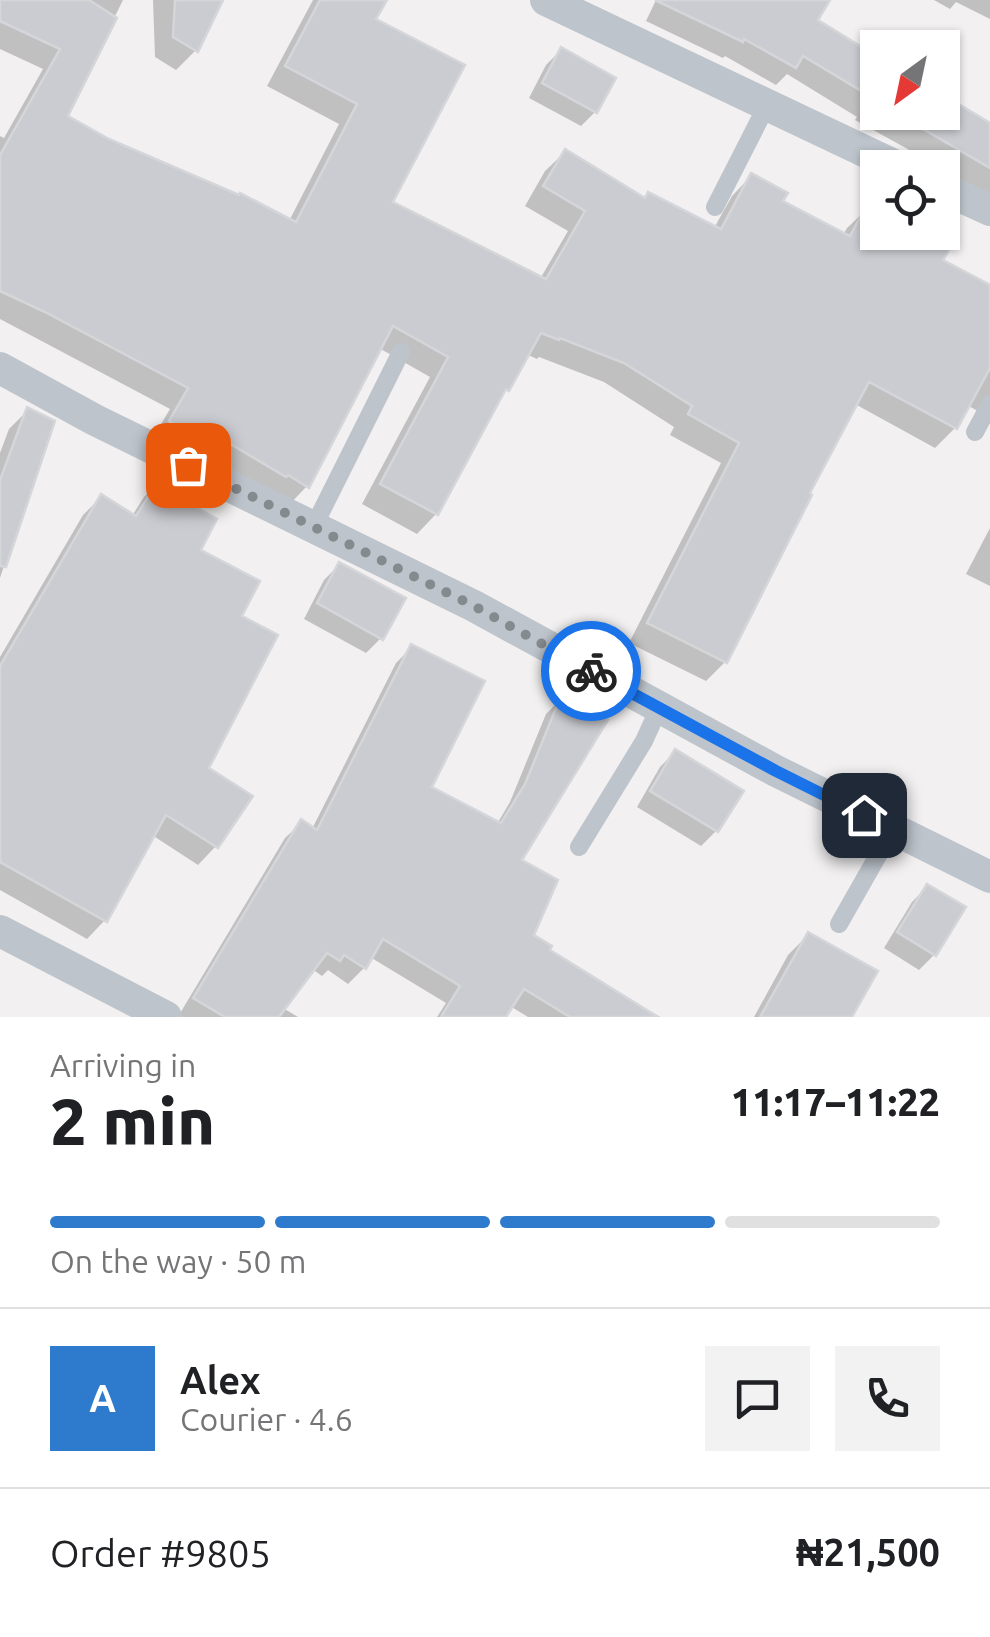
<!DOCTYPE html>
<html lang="en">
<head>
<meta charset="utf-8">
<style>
  :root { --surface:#fff; --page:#f2f2f2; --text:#202124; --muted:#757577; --line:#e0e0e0; --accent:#2e7bcd }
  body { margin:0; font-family:Ubuntu,sans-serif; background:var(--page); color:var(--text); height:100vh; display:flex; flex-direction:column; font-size:38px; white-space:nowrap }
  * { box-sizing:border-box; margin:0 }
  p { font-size:32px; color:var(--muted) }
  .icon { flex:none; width:55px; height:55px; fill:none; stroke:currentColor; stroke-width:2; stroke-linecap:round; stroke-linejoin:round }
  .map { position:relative; height:1017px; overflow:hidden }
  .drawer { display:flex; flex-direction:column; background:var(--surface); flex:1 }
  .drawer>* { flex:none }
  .needle { width:65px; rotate:213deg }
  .controls { position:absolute; left:860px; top:30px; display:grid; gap:20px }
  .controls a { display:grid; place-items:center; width:100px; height:100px; border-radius:0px; background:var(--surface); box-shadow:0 2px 8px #0004; font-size:50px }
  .pin { position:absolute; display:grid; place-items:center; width:85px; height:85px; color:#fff; margin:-42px; border-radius:20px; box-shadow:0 5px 15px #0006 }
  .courier { position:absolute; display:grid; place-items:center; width:100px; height:100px; margin:-50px; border:8px solid #1a73e8; border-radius:50%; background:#fff; color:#222; box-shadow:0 2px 12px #0007 }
  .headline em { font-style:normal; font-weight:800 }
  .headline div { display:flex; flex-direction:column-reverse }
  .headline { display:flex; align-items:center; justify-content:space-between; height:170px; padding:0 50px }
  h1 { font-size:65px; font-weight:800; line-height:75px }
  .bar { display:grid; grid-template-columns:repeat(4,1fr); gap:15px 10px; align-content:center; height:120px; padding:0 50px }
  .bar i { height:12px; border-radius:8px; background:var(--line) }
  .bar .on { background:var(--accent) }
  .bar p { grid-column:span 4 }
  .line { display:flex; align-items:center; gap:25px; padding:0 50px; border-top:2px solid var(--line) }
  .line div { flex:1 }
  .round { display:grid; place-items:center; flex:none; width:105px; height:105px; border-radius:0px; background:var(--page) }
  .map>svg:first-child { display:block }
  .shadow { fill:#0003 }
  .building { fill:#cbccd1; stroke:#d4d6da; stroke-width:2.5 }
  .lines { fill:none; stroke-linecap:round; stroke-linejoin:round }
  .lane { stroke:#bdc4cb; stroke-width:18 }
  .street { stroke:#bdc4cb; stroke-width:32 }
  .done { stroke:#858a8f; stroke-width:10; stroke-dasharray:0 18 }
  .route { stroke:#1a73e8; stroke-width:12 }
</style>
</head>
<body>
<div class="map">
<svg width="990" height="1017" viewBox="0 0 990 1017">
  <rect width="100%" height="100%" fill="#f2f0f0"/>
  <!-- shadow -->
  <g class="shadow">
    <path d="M0,0H123L65,117L108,141L289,221L339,124L267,86L313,0H384L373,20L390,204L540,279L568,231L525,206L545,171L565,152L643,200L714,228L732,196L751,176L780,202L843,235L847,228L867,209L878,232L940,261L990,288V418L967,405L955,428L935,448L855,404L807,495L725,662L706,681L629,643L721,463L670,435L674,427L604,382L539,357L537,359L526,354L507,389L498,398L436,514L417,534L362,504L430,377L379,348L307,486L288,506L151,441L170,409L0,319V136L4,138L43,69L0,49Z"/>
    <path d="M153,0H220L196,50L176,70L155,57Z"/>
    <path d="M656,0H822L815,21L878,59V112H942L990,126V195L946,182L950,173L942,168L855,120L857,117L787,74L776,85L725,56L723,58L646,21Z"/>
    <path d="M934,0H990V19L956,2L950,9Z"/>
    <path d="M561,50L595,112L581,126L529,98L546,65Z"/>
    <path d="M28,410L52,422L0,578V453L9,429Z"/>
    <path d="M163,478L184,503L198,552L239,617L206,769L216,846L198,865L152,835L105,920L87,939L0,890V657L83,515L101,497L132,516L144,497Z"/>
    <path d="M990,528V586L966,574Z"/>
    <path d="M339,565L381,638L366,653L304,619L324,580Z"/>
    <path d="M412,647L429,788L497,824L510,802L546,714L561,699L519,861L531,936L546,951L648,1014L650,1011L660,1017H528L510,1006L503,1017H437L446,1003L370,957L364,968L348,984L328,970L322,976L312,969L283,1008L298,1017H183L179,1015L285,838L301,823L312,829L396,663Z"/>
    <path d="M675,752L740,792L716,831L701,846L637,807L660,767Z"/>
    <path d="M927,887L934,955L919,970L884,948L912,902Z"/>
    <path d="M808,935L850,1016L853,1017H754L788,955Z"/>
  </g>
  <!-- building -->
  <g class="building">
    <path d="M0,0H89L117,18L68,116L109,139L239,195L240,193L296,222L357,104L285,66L320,0H387L376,19L465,65L393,202L546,279L585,211L543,186L565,149L645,198L648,192L721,229L751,173L788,193L783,201L850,236L878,184V232H917L949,250L943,260L990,285V368L957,429L869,382L810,493L812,495L727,663L647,623L739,443L688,414L692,406L624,363L560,338L559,340L541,333L509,391L506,389L438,515L380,484L448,357L393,326L309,488L288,475L286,477L222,439L213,455L184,442L190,433L169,421L188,388L45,312L0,291V155L60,49L0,21Z"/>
    <path d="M175,0H223L198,52L173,37Z"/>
    <path d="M655,0H830L818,20L878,57V101L803,56L796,68L744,39L743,42Z"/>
    <path d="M561,47L616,78L597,113L542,83Z"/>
    <path d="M942,94L990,123V168L894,112H942Z"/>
    <path d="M27,407L55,421L6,567L0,566V480Z"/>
    <path d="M162,475L193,491L187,502L217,519L201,550L260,581L242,616L278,635L209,768L253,796L218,848L166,815L107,922L0,862V666L101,494L136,516Z"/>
    <path d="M339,562L406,598L383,640L317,603Z"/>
    <path d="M411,644L485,681L432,787L501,823L525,784L561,696L608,720L522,860L558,880L534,935L552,946L550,950L658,1017H570L524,989L506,1017H441L460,986L383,939L366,969L344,955L340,961L327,953L279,1017H225L193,998L301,819L317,830Z"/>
    <path d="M675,749L744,791L718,832L650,791Z"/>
    <path d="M927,884L966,907L936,956L897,932Z"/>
    <path d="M808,932L878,971L852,1017H760Z"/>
  </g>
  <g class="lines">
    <!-- lane -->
    <g class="lane">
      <path d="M715,207L767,105"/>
      <path d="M975,432L990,404"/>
      <path d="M314,526L401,352"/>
      <path d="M579,847L644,741L659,708"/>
      <path d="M839,924L893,829"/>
    </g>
    <!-- street -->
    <g class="street">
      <path d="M546,0L900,168"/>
      <path d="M942,188L990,210"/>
      <path d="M0,368L95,420L474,606L776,771L990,877"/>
      <path d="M0,931L166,1017"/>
    </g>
  </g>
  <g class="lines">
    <!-- done -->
    <path class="done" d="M188,465L474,606L591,671"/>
    <!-- route -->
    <path class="route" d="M591,671L776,771L864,815"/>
  </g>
</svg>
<div class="controls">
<a><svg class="needle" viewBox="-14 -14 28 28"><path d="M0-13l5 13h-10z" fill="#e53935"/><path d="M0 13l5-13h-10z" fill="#757577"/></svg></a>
<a><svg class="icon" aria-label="locate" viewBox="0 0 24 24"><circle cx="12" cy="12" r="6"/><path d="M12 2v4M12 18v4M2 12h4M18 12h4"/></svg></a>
</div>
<div class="pin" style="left:188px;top:465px;background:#ea580c"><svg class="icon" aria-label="bag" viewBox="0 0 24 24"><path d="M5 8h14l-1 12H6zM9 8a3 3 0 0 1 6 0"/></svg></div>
<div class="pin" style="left:864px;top:815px;background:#1f2937"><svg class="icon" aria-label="home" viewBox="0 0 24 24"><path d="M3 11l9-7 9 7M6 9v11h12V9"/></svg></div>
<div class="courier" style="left:591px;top:671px"><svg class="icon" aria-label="bike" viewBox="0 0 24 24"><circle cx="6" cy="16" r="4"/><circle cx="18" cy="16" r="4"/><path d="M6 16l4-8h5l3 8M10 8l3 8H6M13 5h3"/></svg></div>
</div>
<section class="drawer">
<div class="headline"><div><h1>2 min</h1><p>Arriving in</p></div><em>11:17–11:22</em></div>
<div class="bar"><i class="on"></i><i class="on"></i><i class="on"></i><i></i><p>On the way · 50 m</p></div>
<div class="line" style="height:180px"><b class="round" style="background:var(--accent);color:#fff">A</b><div><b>Alex</b><p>Courier · 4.6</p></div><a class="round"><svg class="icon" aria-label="chat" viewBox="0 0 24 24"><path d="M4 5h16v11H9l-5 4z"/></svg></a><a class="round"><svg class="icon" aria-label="phone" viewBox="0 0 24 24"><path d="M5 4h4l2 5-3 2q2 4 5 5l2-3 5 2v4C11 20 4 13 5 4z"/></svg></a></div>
<div class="line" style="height:130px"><div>Order #9805</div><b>₦21,500</b></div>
</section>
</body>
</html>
